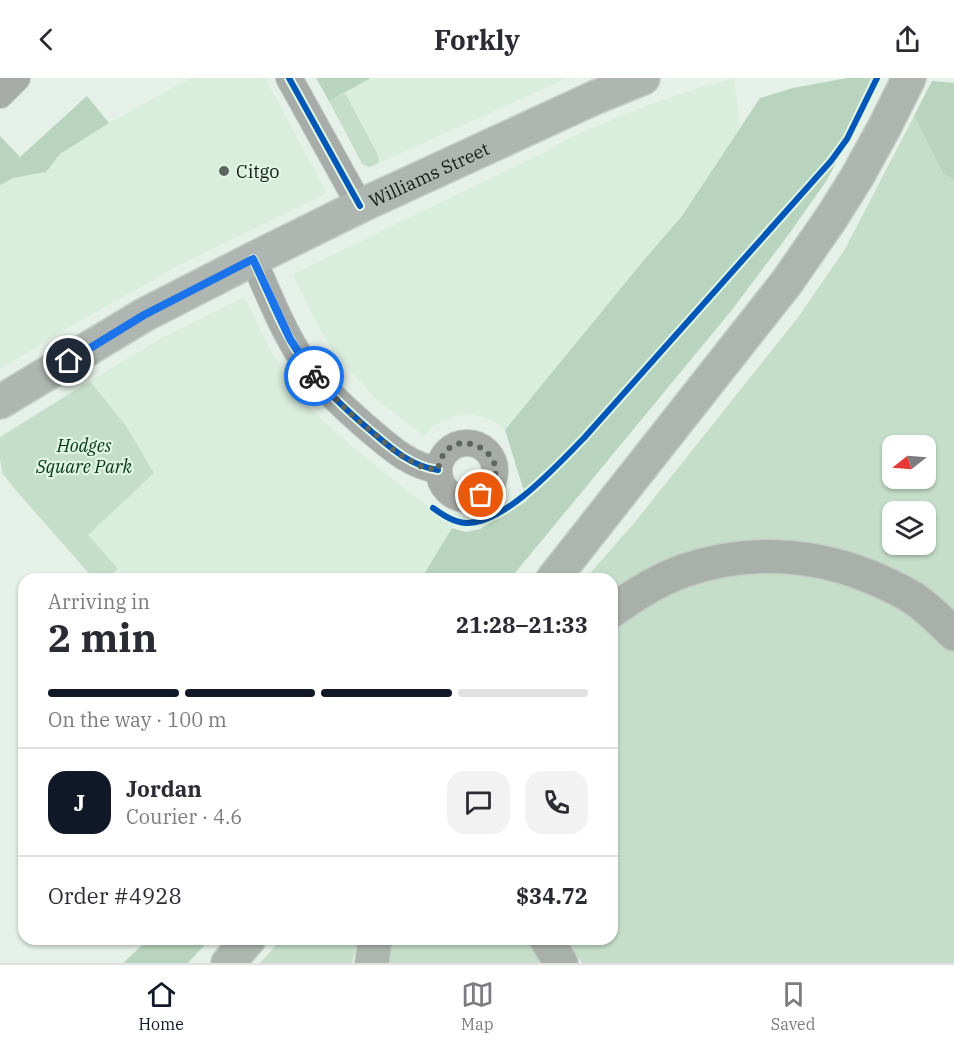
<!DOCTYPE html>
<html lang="en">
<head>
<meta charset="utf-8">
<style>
  :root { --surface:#fff; --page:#f2f2f3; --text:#2b2b33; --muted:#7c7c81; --line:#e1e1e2; --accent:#111827 }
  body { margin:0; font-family:"IBM Plex Serif",serif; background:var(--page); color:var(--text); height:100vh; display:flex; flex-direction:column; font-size:22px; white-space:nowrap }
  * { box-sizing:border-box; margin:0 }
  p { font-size:20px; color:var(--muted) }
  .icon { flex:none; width:33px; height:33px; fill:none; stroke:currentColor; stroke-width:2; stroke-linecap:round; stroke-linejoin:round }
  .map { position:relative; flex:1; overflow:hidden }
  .drawer { position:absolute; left:18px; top:495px; width:600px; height:372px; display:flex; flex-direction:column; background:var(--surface); border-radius:18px; box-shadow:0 2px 4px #0004 }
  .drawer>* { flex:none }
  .needle { width:39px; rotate:253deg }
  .fabs { position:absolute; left:882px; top:357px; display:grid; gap:12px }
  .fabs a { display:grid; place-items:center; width:54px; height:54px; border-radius:12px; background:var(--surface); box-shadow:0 2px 4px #0004; font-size:30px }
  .pin { position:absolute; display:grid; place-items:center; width:51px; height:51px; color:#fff; margin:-26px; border:3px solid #fff; border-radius:50%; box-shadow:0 2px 6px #0007 }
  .courier { position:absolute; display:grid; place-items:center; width:60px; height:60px; margin:-30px; border:4px solid #1a73e8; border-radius:50%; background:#fff; color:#222; box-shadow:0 2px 8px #0007 }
  .head em { font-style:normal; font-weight:700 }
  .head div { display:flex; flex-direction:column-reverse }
  .head { display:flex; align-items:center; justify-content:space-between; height:102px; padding:0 30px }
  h1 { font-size:39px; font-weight:700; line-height:45px }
  .bar { display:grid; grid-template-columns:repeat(4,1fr); gap:9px 6px; align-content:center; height:72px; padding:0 30px }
  .bar i { height:8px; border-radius:4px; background:var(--line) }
  .bar .selected { background:var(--accent) }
  .bar p { grid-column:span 4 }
  .line { display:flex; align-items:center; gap:15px; padding:0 30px; border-top:2px solid var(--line) }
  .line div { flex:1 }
  .round { display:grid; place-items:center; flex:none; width:63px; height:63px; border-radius:18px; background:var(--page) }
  header { display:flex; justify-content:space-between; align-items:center; height:78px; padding:0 30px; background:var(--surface); font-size:27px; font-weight:700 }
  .tabs { display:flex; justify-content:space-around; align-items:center; height:84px; border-top:2px solid var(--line); background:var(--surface); font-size:16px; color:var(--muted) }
  .tabs a { display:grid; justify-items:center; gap:3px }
  .tabs .selected { color:var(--accent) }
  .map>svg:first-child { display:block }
  .built { fill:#d9eedd }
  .green { fill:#c5deca; fill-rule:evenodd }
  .forest { fill:#b8d4be }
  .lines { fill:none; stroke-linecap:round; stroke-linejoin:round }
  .street-casing { stroke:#c4cec7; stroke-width:28 }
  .secondary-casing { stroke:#c4cec7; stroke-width:36 }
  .primary-casing { stroke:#c4cec7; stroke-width:36 }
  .highway-casing { stroke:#c4cec7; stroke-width:36 }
  .street { stroke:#a8aca8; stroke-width:26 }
  .secondary { stroke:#afb6b1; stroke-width:33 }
  .primary { stroke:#a9b0aa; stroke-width:33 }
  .highway { stroke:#acb5ae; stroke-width:33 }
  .cycleway-casing { stroke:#e0f6e4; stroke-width:10 }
  .cycleway { stroke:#0057b8; stroke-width:6 }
  .done { stroke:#5c655e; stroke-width:6; stroke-dasharray:0 10.8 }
  .route { stroke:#1a73e8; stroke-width:8 }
  .poi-dot { fill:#5c655e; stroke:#e0f6e4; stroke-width:2 }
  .labels { text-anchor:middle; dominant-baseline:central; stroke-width:4.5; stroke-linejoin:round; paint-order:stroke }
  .poi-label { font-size:18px; fill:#121a14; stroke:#e0f6e4; text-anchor:start }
  .street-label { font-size:18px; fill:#121a14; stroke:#e0f6e4 }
  .park-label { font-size:18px; font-style:italic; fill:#053617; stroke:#e0f6e4 }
</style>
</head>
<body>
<header><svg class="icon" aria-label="back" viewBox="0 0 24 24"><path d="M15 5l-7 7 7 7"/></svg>Forkly<svg class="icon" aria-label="share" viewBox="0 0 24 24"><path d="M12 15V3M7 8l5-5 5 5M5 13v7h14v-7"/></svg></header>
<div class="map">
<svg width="954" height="885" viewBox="0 0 954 885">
  <rect width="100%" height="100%" fill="#e5f1e8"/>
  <!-- built -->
  <g class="built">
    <path d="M191,0H265L327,115L180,187L78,244L0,291V107L13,100L46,94L60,76L109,45Z"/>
    <path d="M371,0H567L377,86L379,84L378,77L345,15Z"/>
    <path d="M734,1L740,50L682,138L644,182L505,352L495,344L482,339L470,336L457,337L447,341L434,348L424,358L378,323L335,276L315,243L293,196L547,73L571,59L643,29L702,9Z"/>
    <path d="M245,219L267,266L283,294L313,333L352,369L447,443L455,445L421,501H127L87,457L154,395L126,348L90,303L160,261Z"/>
  </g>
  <!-- green -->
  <g class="green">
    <path d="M345,15L378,77L379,84L377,86L369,89L362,86L329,23Z"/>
    <path d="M914,38L943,96L954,101V533L727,468L683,475L629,500L612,514V501H585L635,444L799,238L845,171ZM892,368H926V400H892ZM892,434H926V466H892Z"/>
    <path d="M90,303L126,348L154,395L88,457L118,491L107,501H94L19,416L2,395L0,380V359Z"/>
    <path d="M825,494L876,512L954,571V885H582L566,861H612V550L628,535L706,495Z"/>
    <path d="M282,861H358L352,885H260Z"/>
    <path d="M386,861H532L547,885H384Z"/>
  </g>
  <!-- forest -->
  <g class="forest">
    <path d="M316,0H371L329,23Z"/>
    <path d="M847,0H874L870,9L875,10L827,102L789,156L731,233L510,501H421L452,450L466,454L480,451L527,423L505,352L644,182L682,138L760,20L793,10Z"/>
    <path d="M932,3L954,5V101L943,96L914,38Z"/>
    <path d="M87,18L109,45L60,76L46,94L13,100L0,107V58L20,79Z"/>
    <path d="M149,861H210L188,885H123Z"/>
  </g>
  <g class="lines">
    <!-- street casing -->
    <g class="street-casing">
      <g id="street">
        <path d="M289,0L360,128"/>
        <path d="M0,17L17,0"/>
        <path d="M253,181C271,221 287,265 315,299C332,319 352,337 372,354C392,371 411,388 438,392"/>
        <circle cx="467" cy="393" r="28"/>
      </g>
    </g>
    <!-- secondary casing -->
    <g class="secondary-casing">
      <g id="secondary">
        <path id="s1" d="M0,324L144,237L253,181L360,128L594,20L643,0"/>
      </g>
    </g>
    <!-- primary casing -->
    <g class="primary-casing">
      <g id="primary">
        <path d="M612,533C634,517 658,502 683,493C749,470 818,475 880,503C891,508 902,513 913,520C928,530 941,543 954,556"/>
        <path d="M546,861L561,885"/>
      </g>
    </g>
    <!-- highway casing -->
    <g class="highway-casing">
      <g id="highway">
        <path d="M553,501L787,204L832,139L857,99L884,50L909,0"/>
        <path d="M228,885L249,861"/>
        <path d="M372,885L375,861"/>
      </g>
    </g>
    <!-- street -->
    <use href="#street" class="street"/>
    <!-- secondary -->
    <use href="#secondary" class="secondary"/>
    <!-- primary -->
    <use href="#primary" class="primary"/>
    <!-- highway -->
    <use href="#highway" class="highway"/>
    <!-- cycleway casing -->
    <g class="cycleway-casing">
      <g id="cycleway">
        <path d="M289,0L360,128"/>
        <path d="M253,181C271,221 287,265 315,299C332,319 352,337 372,354C392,371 411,388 438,392"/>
        <path d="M433,430C443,437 453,444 466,445C505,446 558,386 584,360L831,83L847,61L877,0"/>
      </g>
    </g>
    <!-- cycleway -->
    <use href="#cycleway" class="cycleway"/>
  </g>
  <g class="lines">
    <!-- done -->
    <path class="done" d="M314,298L351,336L397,375L422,389L438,392C447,335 528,381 481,417"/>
    <!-- route -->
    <path class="route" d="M69,283L144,237L253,181L290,261L314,298"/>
  </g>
  <!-- markers -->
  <circle class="poi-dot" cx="224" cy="93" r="6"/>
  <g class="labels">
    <!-- poi labels -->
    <g class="poi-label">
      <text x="236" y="93">Citgo</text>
    </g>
    <!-- street labels -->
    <g class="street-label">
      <text stroke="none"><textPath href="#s1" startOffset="486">Williams Street</textPath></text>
    </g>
    <!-- park labels -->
    <g class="park-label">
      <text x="84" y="367">Hodges<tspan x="84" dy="21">Square Park</tspan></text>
    </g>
  </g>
</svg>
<div class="fabs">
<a><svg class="needle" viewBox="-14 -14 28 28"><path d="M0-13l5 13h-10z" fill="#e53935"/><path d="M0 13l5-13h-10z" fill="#7c7c81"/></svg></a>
<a><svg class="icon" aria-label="layers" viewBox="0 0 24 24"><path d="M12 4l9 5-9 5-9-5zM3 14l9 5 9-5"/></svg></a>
</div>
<div class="pin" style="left:481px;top:417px;background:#ea580c"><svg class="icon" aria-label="bag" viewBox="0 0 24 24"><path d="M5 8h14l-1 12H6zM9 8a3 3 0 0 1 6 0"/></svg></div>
<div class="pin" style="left:69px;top:283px;background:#1f2937"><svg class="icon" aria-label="home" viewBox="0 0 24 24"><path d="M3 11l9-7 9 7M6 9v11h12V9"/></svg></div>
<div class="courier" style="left:314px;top:298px"><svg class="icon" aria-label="bike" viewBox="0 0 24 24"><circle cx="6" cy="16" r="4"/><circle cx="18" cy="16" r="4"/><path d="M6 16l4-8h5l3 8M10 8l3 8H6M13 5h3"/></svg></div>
<section class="drawer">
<div class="head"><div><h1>2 min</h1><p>Arriving in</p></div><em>21:28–21:33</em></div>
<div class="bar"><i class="selected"></i><i class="selected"></i><i class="selected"></i><i></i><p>On the way · 100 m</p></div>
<div class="line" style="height:108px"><b class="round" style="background:var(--accent);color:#fff">J</b><div><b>Jordan</b><p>Courier · 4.6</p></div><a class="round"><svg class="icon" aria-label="chat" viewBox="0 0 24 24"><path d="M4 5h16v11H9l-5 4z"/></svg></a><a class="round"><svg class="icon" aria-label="phone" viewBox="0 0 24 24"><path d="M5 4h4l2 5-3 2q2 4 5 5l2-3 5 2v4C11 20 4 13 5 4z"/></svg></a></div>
<div class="line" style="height:78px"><div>Order #4928</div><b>$34.72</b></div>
</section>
</div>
<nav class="tabs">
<a class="selected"><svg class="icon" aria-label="home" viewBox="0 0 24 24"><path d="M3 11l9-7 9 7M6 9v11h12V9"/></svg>Home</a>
<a><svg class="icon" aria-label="map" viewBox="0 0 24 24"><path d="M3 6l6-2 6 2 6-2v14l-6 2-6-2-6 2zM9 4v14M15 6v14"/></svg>Map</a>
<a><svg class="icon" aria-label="saved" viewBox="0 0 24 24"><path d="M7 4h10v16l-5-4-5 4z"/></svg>Saved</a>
</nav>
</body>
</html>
